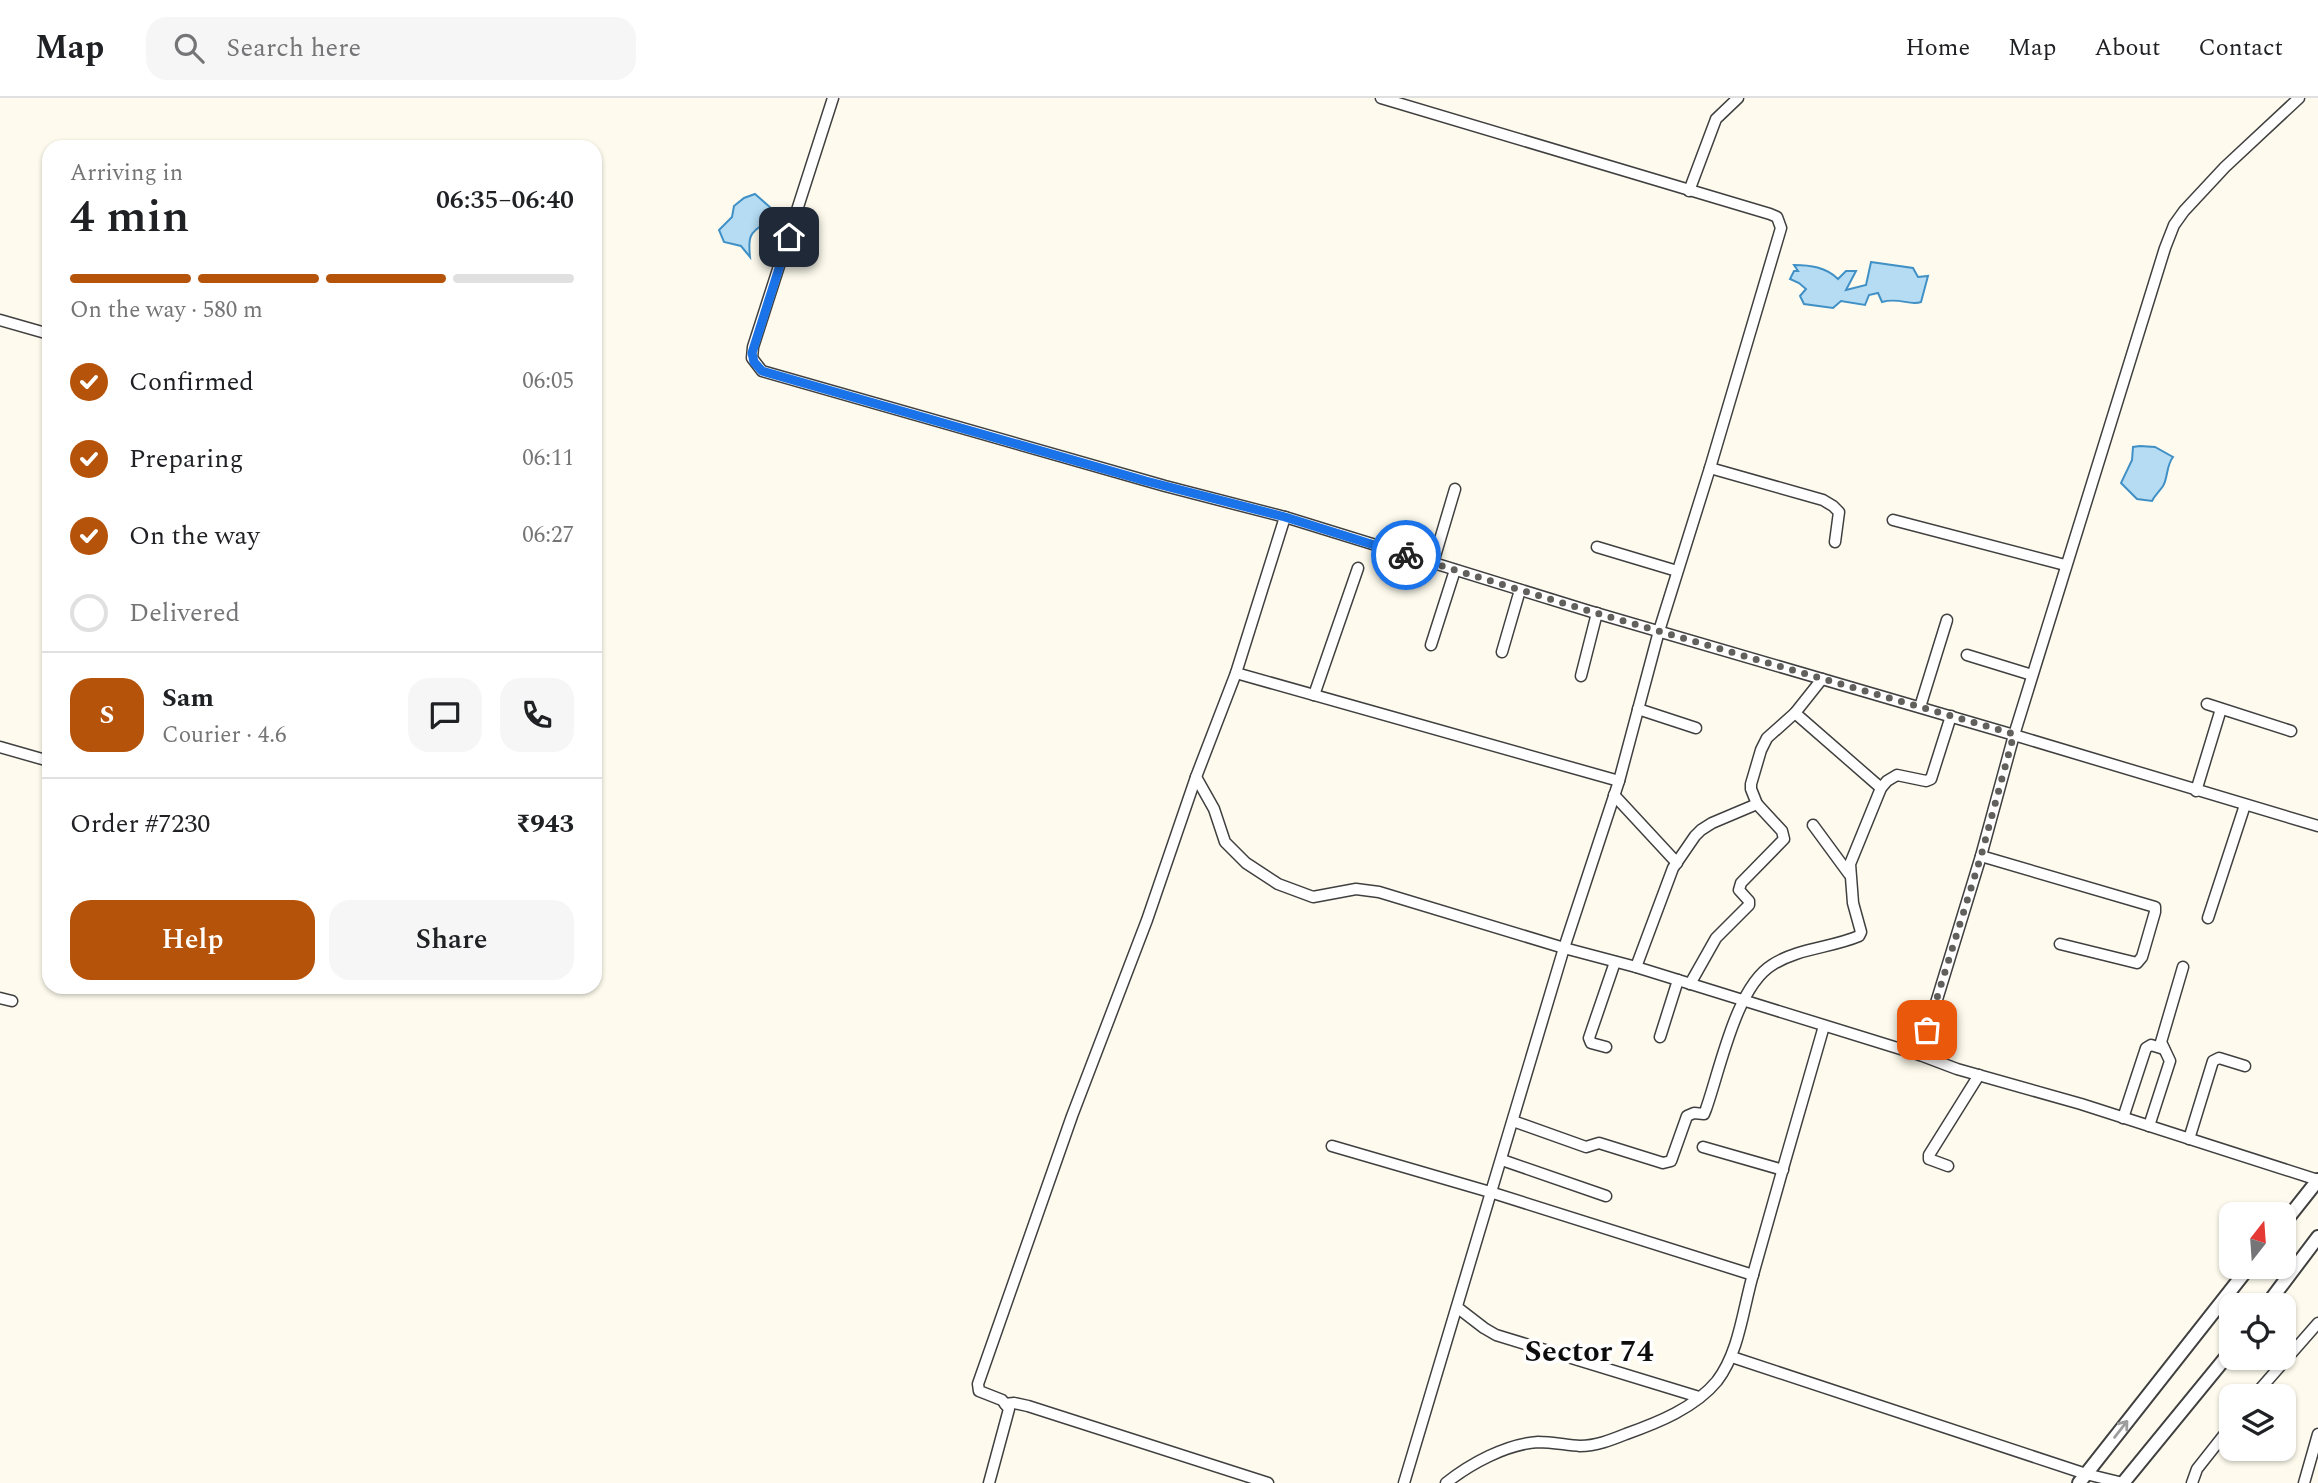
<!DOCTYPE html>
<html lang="en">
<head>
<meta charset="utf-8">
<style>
  :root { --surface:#fff; --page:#f6f6f6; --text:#202124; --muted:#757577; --line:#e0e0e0; --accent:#b45309 }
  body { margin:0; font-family:Spectral,serif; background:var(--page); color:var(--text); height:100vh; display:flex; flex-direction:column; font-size:26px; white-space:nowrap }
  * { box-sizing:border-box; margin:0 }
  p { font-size:23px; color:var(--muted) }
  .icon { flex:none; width:38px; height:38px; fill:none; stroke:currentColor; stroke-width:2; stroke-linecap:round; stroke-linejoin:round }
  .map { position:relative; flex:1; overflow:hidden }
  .side { position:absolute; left:42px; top:42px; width:560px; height:854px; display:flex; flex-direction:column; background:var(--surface); border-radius:21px; box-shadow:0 2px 5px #0004 }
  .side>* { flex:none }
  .needle { width:46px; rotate:17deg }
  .fabs { position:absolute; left:2219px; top:1104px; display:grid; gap:14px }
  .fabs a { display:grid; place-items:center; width:77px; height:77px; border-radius:14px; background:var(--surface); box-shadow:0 2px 5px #0004; font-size:35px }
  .pin { position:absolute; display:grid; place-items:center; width:60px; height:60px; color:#fff; margin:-30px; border-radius:14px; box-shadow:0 4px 10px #0006 }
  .courier { position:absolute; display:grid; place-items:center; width:70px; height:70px; margin:-35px; border:5px solid #1a73e8; border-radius:50%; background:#fff; color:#222; box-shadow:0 2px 9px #0007 }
  .head em { font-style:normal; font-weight:600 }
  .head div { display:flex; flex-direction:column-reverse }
  .head { display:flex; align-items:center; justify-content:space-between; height:119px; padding:0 28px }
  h1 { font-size:46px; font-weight:600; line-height:52px }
  .bar { display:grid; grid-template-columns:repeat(4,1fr); gap:10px 7px; align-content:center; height:84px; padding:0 28px }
  .bar i { height:9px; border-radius:5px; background:var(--line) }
  .bar .on { background:var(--accent) }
  .bar p { grid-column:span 4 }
  .line { display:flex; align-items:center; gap:18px; padding:0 28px; border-top:2px solid var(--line) }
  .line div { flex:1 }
  .round { display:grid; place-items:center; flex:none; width:74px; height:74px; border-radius:21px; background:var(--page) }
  ol { padding:0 28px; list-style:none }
  li { display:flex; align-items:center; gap:21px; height:77px }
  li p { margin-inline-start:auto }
  li .icon { padding:7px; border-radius:50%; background:var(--accent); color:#fff; stroke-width:4 }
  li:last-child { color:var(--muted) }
  li i { width:38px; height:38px; border:4px solid var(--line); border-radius:50% }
  .primary-button { display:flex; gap:14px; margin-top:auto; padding:14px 28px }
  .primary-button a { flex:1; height:80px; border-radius:21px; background:var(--accent); color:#fff; font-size:28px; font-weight:600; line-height:80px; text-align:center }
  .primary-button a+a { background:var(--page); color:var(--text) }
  header { display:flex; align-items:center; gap:42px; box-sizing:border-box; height:98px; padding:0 35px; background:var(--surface); border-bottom:2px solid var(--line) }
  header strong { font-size:33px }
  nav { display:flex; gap:38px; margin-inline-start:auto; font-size:24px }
  .search { width:490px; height:63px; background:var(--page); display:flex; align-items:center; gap:18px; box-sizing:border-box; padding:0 24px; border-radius:21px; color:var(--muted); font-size:26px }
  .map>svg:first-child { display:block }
  .water { fill:#b5dcf3; stroke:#4090c6; stroke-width:2 }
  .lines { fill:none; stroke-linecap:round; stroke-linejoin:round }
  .minor-casing { stroke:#404040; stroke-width:13 }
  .tertiary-casing { stroke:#404040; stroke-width:16 }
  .minor { stroke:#fff; stroke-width:10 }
  .tertiary { stroke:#fff; stroke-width:12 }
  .oneway { stroke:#9e9e9e }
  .done { stroke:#61605c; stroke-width:7; stroke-dasharray:0 12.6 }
  .route { stroke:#1a73e8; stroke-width:9 }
  .labels { text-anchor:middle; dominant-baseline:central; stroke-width:7; stroke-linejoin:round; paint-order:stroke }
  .district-label { font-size:30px; font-weight:bold; fill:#0d0d0d; stroke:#fff }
</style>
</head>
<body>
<header>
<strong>Map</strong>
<div class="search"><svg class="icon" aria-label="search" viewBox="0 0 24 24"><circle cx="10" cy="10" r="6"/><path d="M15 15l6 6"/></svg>Search here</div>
<nav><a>Home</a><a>Map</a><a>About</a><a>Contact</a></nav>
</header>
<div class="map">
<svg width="2318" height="1385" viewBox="0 0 2318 1385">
  <rect width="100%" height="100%" fill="#fefbee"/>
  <!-- water -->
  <g class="water">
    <path d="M755,96L772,111L766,125C749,134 748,140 750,159L741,148L724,144L719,132L732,119L734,108L744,100Z"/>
    <path d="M1871,164L1913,170L1918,179L1928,178L1921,204C1910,208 1899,199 1882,204L1878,195L1869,197L1865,207L1841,203L1833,210L1804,206L1800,198L1806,191L1799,185L1790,181L1794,173H1798L1794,167C1810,167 1826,169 1838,181L1846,173H1856L1846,192L1866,187Z"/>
    <path d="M2140,348L2155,349L2173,359C2166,368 2168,380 2163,388C2159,394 2155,397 2152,403L2137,401L2121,385L2132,362L2133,349Z"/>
  </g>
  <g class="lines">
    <!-- minor casing -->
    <g class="minor-casing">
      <g id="minor">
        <path d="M833,0L753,249L752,260L762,273L1165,388L1285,419L1589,513L2014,637L2318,728"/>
        <path d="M1381,0L1770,116L1777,119L1781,130L1710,370L1659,533L1619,683L1564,850L1404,1385"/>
        <path d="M1689,93L1716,21L1738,0"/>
        <path d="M0,222L49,236"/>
        <path d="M1710,370L1823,402L1833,408L1839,414L1835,444"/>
        <path d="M1893,422L2065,467"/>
        <path d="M1597,449L1677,473"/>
        <path d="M1433,465L1455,391"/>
        <path d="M1431,547L1455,472"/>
        <path d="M1502,554L1520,492"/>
        <path d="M1967,557L2032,577"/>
        <path d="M1236,575L1619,683"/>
        <path d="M1581,578L1597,515"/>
        <path d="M1314,597L1358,470"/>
        <path d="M2207,606L2291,633"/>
        <path d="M1920,609L1947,522"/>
        <path d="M1638,611L1696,630"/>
        <path d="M1795,615L1881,690"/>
        <path d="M0,649L49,663"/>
        <path d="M1196,679L1214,711L1225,744L1246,765L1278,786L1313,799L1356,791L1379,794L1564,850L1636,869L1920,957L1957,971L2081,1006L2318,1082"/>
        <path d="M2196,693L2221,611"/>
        <path d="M1614,697L1677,765"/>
        <path d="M1813,727L1849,776"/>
        <path d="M1981,758L2155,809V814L2142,859L2137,865L2060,846"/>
        <path d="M2208,820L2245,707"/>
        <path d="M1636,869L1673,770L1695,738L1701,732L1712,725L1757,706L1751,691V686L1761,652L1767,640L1795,615L1822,581"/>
        <path d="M1690,886L1716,840L1749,807V803L1739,792L1741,785L1784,741L1782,733L1757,706"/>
        <path d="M0,900L12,903"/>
        <path d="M1660,939L1678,882"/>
        <path d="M1606,949L1591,945L1589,940L1615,864"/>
        <path d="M1920,957L1981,758L2014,637L2165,150L2174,127L2184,113L2225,69L2299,0"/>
        <path d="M2123,1020L2146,950L2151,947L2164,951"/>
        <path d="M1513,1023L1586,1049L1599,1045L1663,1065L1671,1063L1687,1018L1694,1015L1704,1016L1706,1011C1720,972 1736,889 1772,867C1798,850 1831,850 1859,838L1861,834L1853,805L1850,766L1881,690L1887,683L1897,677L1926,683L1931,681L1951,618"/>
        <path d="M2149,1028L2170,963L2161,944L2183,869"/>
        <path d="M2189,1041L2213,963L2219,960L2245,968"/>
        <path d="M1332,1048L1490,1094L1753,1177"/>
        <path d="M1703,1049L1783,1072"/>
        <path d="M1502,1062L1606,1098"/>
        <path d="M1948,1068L1929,1061V1057L1979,977"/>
        <path d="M1458,1210L1484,1230L1496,1237L1699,1299"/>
        <path d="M1732,1259L2086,1376L2123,1385"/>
        <path d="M2254,1298L2318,1225"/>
        <path d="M1005,1306L1014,1305L1028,1308L1268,1385"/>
        <path d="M989,1385L1009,1311L1002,1302L979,1293L978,1286L1072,1018L1147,822L1196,679L1236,575L1285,419"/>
        <path d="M1446,1385C1470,1366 1506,1346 1538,1344C1552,1344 1566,1347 1580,1348C1596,1348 1611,1342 1626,1336C1657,1325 1695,1310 1717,1283C1740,1253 1743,1209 1754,1173C1777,1091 1800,1010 1824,928"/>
        <path d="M2192,1385L2197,1371L2231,1328"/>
        <path d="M2304,1385L2318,1336"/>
      </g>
    </g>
    <!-- tertiary casing -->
    <g class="tertiary-casing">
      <g id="tertiary">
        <path d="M2284,1125L2318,1082"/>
        <path d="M2266,1208L2318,1139"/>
        <path d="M2079,1385L2249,1169"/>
        <path d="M2123,1385L2231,1253"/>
      </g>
    </g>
    <!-- minor -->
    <use href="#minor" class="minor"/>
    <!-- tertiary -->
    <use href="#tertiary" class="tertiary"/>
  </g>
  <!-- one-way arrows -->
  <defs><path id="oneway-shaft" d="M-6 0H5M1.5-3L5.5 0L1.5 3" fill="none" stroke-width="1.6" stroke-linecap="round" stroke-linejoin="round" transform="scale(1.75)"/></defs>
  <use class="oneway" href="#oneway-shaft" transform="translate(2121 1331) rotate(-52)"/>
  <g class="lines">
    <!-- done -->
    <path class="done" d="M1406,457L1589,513L2014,636L1981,758L1927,932"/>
    <!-- route -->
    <path class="route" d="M789,139L752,255L754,264L762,273L1146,383L1285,419L1406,457"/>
  </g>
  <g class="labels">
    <!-- district labels -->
    <g class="district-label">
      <text x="1589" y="1254">Sector 74</text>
    </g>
  </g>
</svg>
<div class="fabs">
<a><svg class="needle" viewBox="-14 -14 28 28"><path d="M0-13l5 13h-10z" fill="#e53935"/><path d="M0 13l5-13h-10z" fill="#757577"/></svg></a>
<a><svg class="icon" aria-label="locate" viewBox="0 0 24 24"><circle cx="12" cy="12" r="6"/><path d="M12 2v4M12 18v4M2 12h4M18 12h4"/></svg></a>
<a><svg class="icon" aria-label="layers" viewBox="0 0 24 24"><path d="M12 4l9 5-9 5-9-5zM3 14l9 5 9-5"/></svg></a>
</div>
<div class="pin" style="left:1927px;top:932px;background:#ea580c"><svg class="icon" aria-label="bag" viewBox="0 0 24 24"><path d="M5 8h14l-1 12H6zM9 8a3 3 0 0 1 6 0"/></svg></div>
<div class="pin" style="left:789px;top:139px;background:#1f2937"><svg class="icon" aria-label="home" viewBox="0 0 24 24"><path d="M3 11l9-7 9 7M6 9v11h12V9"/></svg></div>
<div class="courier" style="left:1406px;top:457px"><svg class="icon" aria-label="bike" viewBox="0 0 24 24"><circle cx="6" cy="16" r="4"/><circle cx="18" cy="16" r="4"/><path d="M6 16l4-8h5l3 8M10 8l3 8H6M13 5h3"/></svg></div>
<section class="side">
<div class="head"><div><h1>4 min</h1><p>Arriving in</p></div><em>06:35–06:40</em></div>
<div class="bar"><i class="on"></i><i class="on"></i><i class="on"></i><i></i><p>On the way · 580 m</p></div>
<ol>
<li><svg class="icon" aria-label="check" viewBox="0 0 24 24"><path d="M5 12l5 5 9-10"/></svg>Confirmed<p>06:05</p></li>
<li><svg class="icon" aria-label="check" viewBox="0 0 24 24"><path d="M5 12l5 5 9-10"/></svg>Preparing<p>06:11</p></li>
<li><svg class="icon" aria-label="check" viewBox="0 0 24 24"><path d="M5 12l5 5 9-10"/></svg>On the way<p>06:27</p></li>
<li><i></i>Delivered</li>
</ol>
<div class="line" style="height:126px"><b class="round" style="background:var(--accent);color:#fff">S</b><div><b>Sam</b><p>Courier · 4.6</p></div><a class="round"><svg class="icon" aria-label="chat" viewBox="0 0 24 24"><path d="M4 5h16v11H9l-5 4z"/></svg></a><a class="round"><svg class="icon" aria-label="phone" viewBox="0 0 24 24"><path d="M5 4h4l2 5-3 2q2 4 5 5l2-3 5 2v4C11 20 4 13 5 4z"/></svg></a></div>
<div class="line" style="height:91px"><div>Order #7230</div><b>₹943</b></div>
<div class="primary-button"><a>Help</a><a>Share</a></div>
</section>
</div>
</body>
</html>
